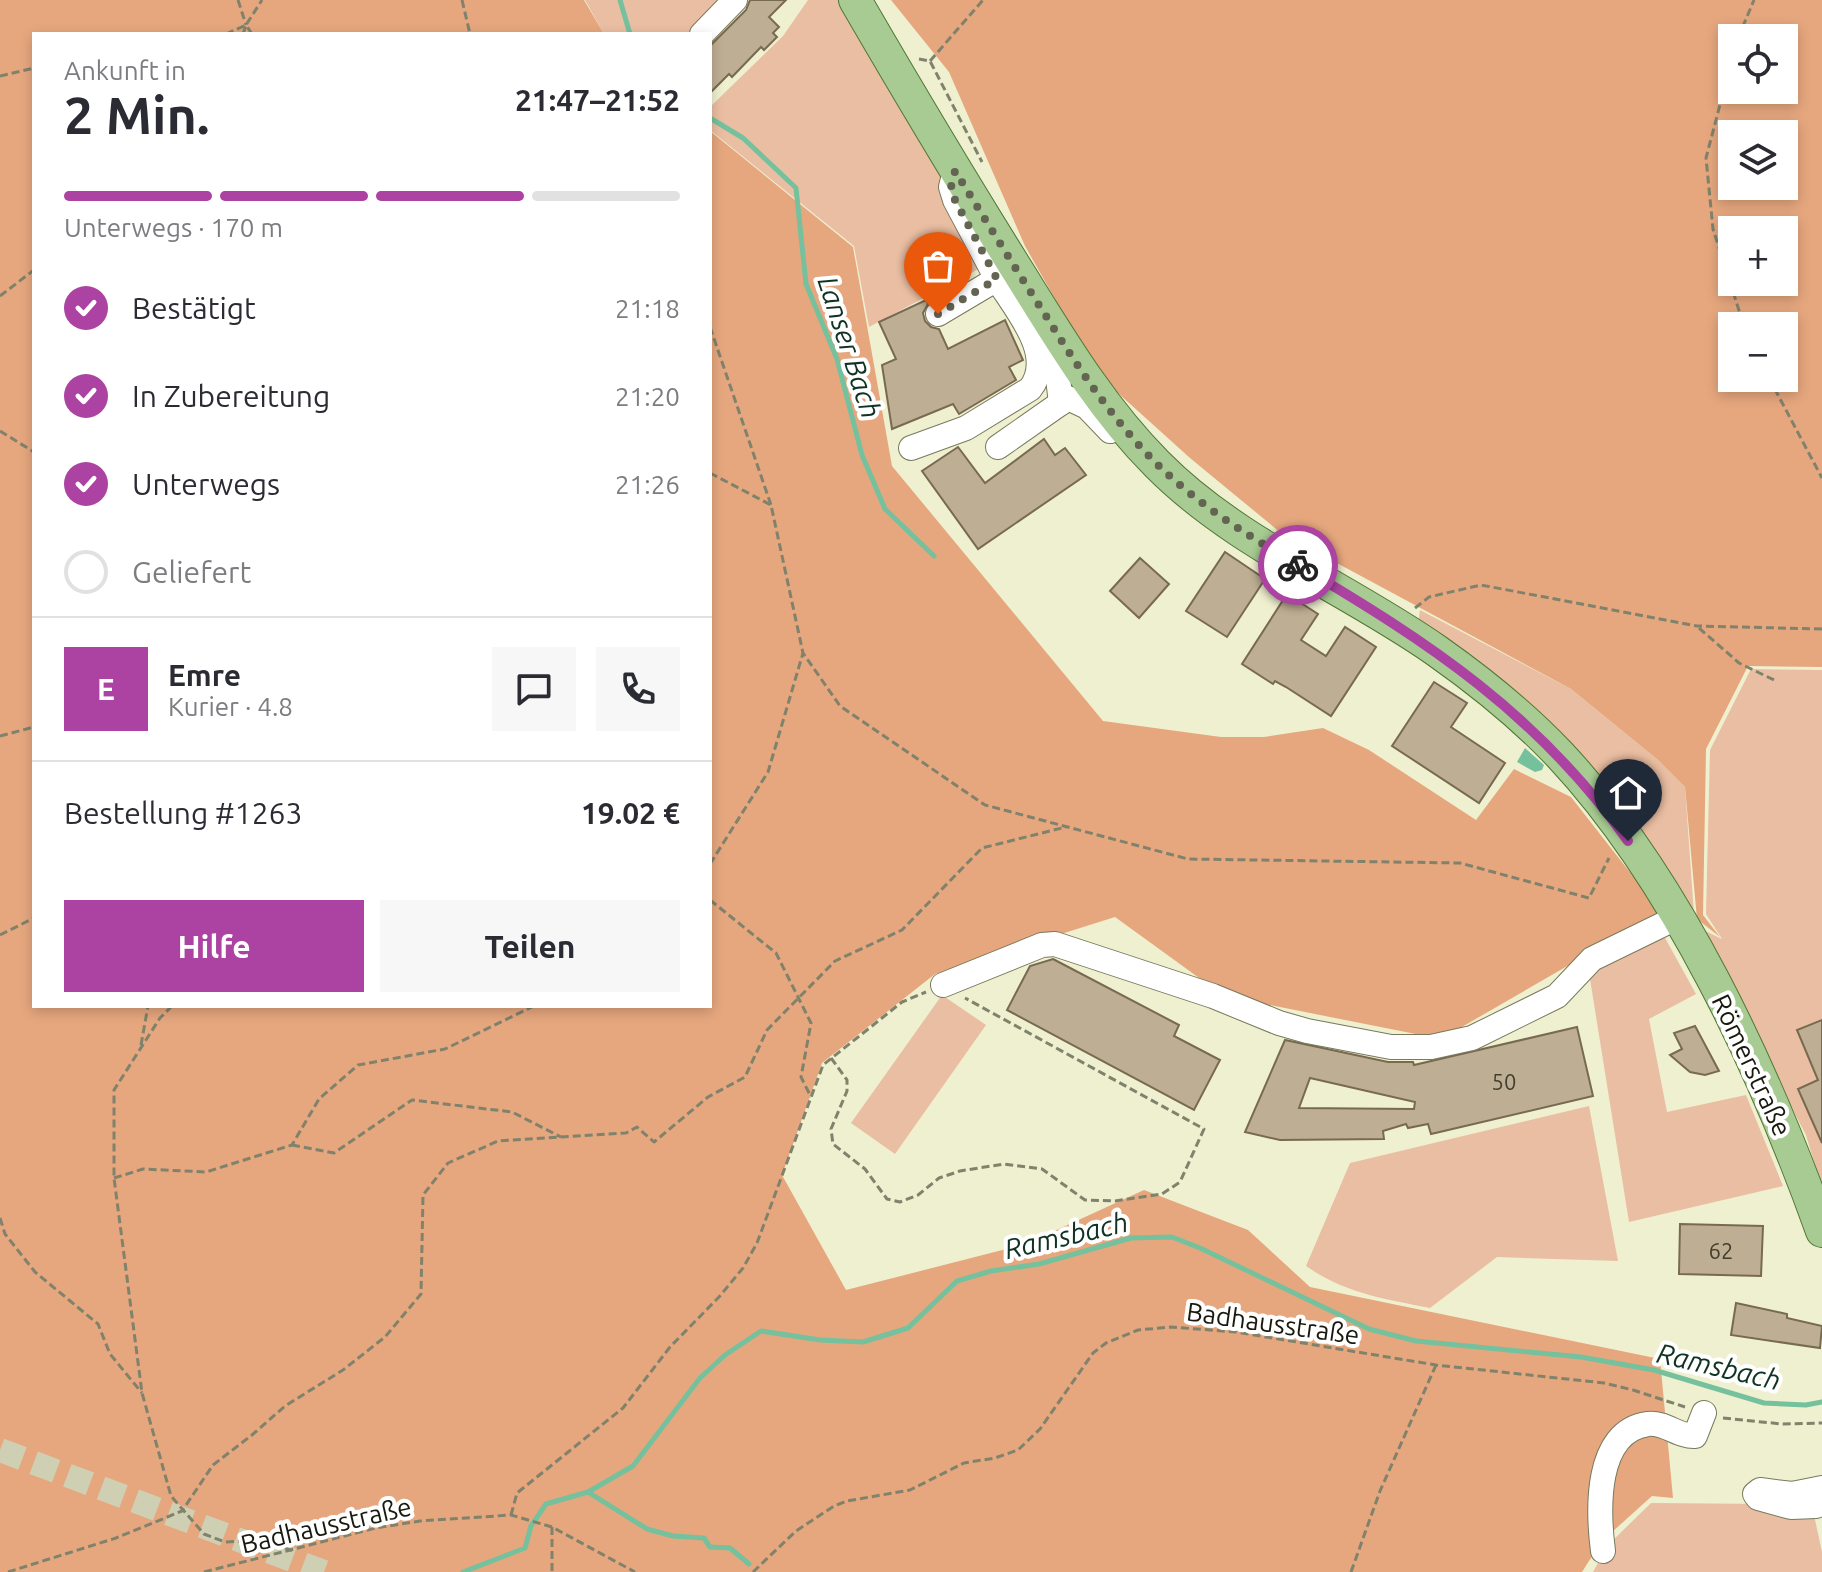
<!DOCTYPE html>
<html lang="de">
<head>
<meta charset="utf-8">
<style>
  :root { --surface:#fff; --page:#f7f7f7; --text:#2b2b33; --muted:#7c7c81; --line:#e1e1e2; --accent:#ac42a2 }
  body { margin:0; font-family:Ubuntu,sans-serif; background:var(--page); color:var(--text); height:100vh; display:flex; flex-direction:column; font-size:30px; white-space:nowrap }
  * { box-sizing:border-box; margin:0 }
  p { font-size:26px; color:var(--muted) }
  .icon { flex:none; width:44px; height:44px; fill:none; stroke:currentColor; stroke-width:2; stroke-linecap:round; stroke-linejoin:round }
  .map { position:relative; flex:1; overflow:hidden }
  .panel { position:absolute; left:32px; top:32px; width:680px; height:976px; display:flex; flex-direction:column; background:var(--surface); border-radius:0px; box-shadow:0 4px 12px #0003 }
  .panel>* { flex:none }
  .controls { position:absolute; left:1718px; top:24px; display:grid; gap:16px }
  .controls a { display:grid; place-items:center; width:80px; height:80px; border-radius:0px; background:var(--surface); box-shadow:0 4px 12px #0003; font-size:40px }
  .pin { position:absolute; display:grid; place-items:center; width:68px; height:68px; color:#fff; margin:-82px -34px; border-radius:50% 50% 50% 0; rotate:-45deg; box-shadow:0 0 8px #0007 }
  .pin .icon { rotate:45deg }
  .courier { position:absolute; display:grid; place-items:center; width:80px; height:80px; margin:-40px; border:6px solid #ac42a2; border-radius:50%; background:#fff; color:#222; box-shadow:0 2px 10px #0007 }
  .summary em { font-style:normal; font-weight:700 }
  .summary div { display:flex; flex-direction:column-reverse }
  .summary { display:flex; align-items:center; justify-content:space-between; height:136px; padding:0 32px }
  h1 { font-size:52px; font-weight:700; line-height:60px }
  .bar { display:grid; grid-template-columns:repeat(4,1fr); gap:12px 8px; align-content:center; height:96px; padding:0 32px }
  .bar i { height:10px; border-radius:6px; background:var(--line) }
  .bar .current { background:var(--accent) }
  .bar p { grid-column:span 4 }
  .line { display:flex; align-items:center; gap:20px; padding:0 32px; border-top:2px solid var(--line) }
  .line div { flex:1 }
  .round { display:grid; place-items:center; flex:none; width:84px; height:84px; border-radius:0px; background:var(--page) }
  ol { padding:0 32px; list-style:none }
  li { display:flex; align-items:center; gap:24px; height:88px }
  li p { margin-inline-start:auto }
  li .icon { padding:8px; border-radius:50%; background:var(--accent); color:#fff; stroke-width:4 }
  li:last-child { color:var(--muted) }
  li i { width:44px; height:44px; border:4px solid var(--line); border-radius:50% }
  .cta { display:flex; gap:16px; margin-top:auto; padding:16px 32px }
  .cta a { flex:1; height:92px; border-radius:0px; background:var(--accent); color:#fff; font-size:32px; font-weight:700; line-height:92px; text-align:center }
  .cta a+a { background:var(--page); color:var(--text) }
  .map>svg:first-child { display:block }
  .green { fill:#eabea2 }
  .forest { fill:#e6a77e; fill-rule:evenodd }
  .water { fill:#75c19d }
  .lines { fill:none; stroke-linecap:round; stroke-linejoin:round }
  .stream { stroke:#75c19d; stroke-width:5 }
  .building { fill:#beae93; stroke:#786a51; stroke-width:2; fill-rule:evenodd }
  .minor-tunnel { stroke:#cfd0b3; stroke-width:24; stroke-dasharray:24 12; stroke-linecap:butt }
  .minor-casing { stroke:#79795d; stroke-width:26 }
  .major-casing { stroke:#507634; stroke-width:34 }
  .path { stroke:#81826c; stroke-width:3; stroke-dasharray:8 4; stroke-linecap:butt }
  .minor { stroke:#fff; stroke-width:24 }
  .major { stroke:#a7cb92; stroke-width:32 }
  .done { stroke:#646452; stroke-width:8; stroke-dasharray:0 14.4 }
  .route { stroke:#ac42a2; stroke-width:10 }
  .labels { text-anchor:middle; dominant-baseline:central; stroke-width:8; stroke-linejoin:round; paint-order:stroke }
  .number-label { font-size:22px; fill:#423e2f }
  .street-label { font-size:26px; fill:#19190e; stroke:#fff }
  .water-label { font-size:28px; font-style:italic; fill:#103324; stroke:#fff }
</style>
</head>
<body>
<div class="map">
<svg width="1822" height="1572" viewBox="0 0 1822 1572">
  <rect width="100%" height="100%" fill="#eff0d0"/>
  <!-- green -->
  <g class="green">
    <path d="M585,0H725L692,34H604Z"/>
    <path d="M808,0H839L982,233L986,265L869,327L854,246L710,130V107L783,36Z"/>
    <path d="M1420,610L1571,689L1658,760L1685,787L1694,915L1418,624Z"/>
    <path d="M1751,669L1822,670V1189L1806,1135L1697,927L1722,939L1706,914L1710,750Z"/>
    <path d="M1664,936L1696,994L1649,1019L1667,1112L1746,1095L1783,1186L1629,1222L1590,979L1595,966Z"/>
    <path d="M942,995L986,1025L895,1154L851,1123Z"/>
    <path d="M1589,1106L1618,1261L1497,1257L1430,1308C1385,1299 1344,1293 1306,1266L1350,1163Z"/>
    <path d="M1651,1503L1768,1504L1814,1515L1822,1552V1572H1593L1608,1545Z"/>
  </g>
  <!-- forest -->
  <g class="forest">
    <path d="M0,0H584L604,34H34V1006H710V131L853,247L892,466L1103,721L1221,737H1264L1323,728L1369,750L1476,820L1514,769L1571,797L1661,912L1441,1039L1224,996L1115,917L935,974L822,1063L782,1175L846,1290L1026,1244L1144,1190L1248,1230L1310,1287L1660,1359L1673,1498L1652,1496L1601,1542L1582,1572H0Z"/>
    <path d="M891,0H1822V667L1748,666L1706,749L1703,915L1720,937L1697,919L1685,787L1658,760L1571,689L1281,533L1190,458L1098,375L1025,246L949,72ZM1732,38H1784V90H1732ZM1732,134H1784V186H1732ZM1732,230H1784V282H1732ZM1732,326H1784V378H1732Z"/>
  </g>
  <!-- water -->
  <path class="water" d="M1525,748L1544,765L1542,770L1535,772L1517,762Z"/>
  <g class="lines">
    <!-- stream -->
    <g class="stream">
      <path d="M620,0L630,34"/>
      <path d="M710,118L743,138L796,188L806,284L837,359L862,455L885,509L934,556"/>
      <path d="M588,1492L647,1529L673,1536L704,1538L710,1547L730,1548L749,1564"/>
      <path d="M463,1572L525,1548L531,1526L546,1504L588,1492L633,1466L700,1378L725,1355L761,1331L820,1340L863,1342L908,1328L957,1281L991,1271L1039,1264L1131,1238L1172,1237L1200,1248L1369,1329L1416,1341L1581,1357L1654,1370L1764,1403L1806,1405L1822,1402"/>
    </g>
  </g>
  <!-- building -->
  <g class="building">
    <path d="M750,0H786L769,17L779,27L773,33L777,37L764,50L761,47L732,77L729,74L710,93V46L746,10Z"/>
    <path d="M926,300L928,304L923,313L925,321L931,327L939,329L948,349L1005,320L1023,360L1009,367L1016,380L959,414L953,404L892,429L882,365L896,359L879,322Z"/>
    <path d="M1044,439L1055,455L1065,448L1086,475L978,549L922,471L958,447L985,483Z"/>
    <path d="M1225,552L1265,579L1227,637L1186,611Z"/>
    <path d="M1140,558L1169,584L1139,618L1110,591Z"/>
    <path d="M1287,594L1318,614L1301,640L1326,656L1345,627L1376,647L1331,716L1286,687L1275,681L1273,684L1242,664Z"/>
    <path d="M1434,682L1467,703L1451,727L1505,763L1479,803L1392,746Z"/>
    <path d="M1053,959L1179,1025L1174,1036L1220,1060L1194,1110L1007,1010L1030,966Z"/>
    <path d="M1822,1020V1143L1798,1089L1818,1080L1797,1030Z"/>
    <path d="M1695,1026L1702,1039L1719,1071L1705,1075L1690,1072L1670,1055L1682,1049L1674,1033Z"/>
    <path d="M1577,1027L1593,1096L1431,1134L1428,1124L1408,1128L1406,1124L1383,1131L1384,1139L1280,1140L1245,1132L1285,1040L1388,1062H1413L1414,1065ZM1310,1078L1415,1102L1414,1109L1299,1108Z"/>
    <path d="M1680,1224L1763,1226L1761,1276L1679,1274Z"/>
    <path d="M1736,1303L1787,1314V1318L1822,1326L1820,1348L1731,1335Z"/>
  </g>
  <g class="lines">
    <!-- minor-tunnel -->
    <path class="minor-tunnel" d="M0,1450L324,1572"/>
    <!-- minor casing -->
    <g class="minor-casing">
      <g id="minor">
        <path d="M702,34L735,0"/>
        <path d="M938,314L997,279L955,200L951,187L955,171"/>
        <path d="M1053,338L1061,403"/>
        <path d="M998,447L1068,398L1087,407L1110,431"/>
        <path d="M911,448L966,428L1030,389C1057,355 1015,309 997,279"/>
        <path d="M943,985L1042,945L1055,944L1213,996L1279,1023L1307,1031L1391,1047H1431L1472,1038L1557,996L1592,959L1676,918"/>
        <path d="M1816,1506L1791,1507L1758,1498L1755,1494L1760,1490L1792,1494L1822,1488"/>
        <path d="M1603,1551C1598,1512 1594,1431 1648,1424C1665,1422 1679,1437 1695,1436L1704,1413"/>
      </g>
    </g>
    <!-- major casing -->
    <g class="major-casing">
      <path id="major" d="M855,0C909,93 964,185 1021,276C1062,342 1102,409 1157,464C1236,544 1346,587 1437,651C1481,682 1523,716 1560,755C1677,880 1765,1072 1822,1231"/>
    </g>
    <!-- path -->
    <g class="path">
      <path d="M238,0L246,25"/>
      <path d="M462,0L470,34"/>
      <path d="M226,34L246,25"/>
      <path d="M243,34L246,25"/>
      <path d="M252,34L246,25L262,0"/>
      <path d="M1738,38L1754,0"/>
      <path d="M919,59L930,61L982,162"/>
      <path d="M1732,59L1706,158L1713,229L1744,326"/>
      <path d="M930,61L983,0"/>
      <path d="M0,76L34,68"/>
      <path d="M0,296L34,270"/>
      <path d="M710,327L771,505"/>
      <path d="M1769,378L1822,478"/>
      <path d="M0,431L34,452"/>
      <path d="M710,473L771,505L803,653L840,706L985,805L1188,859L1460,863L1589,898L1609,858"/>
      <path d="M1415,608L1429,597L1481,585L1697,626L1822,629"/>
      <path d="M1699,628L1739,663L1774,680"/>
      <path d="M0,736L34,727"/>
      <path d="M710,864L768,772L803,653"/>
      <path d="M710,900L776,953L811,1023L801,1077L811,1097"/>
      <path d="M0,935L34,918"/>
      <path d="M172,1006L160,1018L114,1090V1178L142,1393L171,1496L204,1534L225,1542L265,1540L293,1551"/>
      <path d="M141,1045L148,1006"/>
      <path d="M831,1058L847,1080V1091L831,1129L833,1144L865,1169L887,1199L900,1202L918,1195L939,1178L960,1171L1004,1164L1042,1169L1085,1200L1115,1201L1162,1194L1180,1182L1204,1129L965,998"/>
      <path d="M292,1145L334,1153L412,1100L512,1112L561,1137"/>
      <path d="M114,1178L143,1169L206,1172L292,1145L319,1099L358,1065L445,1049L534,1006"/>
      <path d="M0,1218L5,1234L35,1272L98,1324L110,1354L142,1393"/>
      <path d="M1723,1418L1782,1424L1822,1423"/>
      <path d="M511,1515L517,1493L623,1408L670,1347L719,1297L743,1268L757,1243L823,1065L902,1002L926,992"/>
      <path d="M552,1527V1572"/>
      <path d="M8,1572L116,1538L182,1511L213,1465L252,1435L285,1406L343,1370L385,1337L421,1294L423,1195L448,1163L498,1141L626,1133L637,1127L654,1142L708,1097L745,1077L767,1030L835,961L902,930L982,848L1066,827"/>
      <path d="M204,1572L376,1528L420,1521L511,1515L552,1527L635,1572"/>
      <path d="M753,1572L796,1531L834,1506L847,1501L910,1490L964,1463L995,1458L1018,1450L1040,1429L1093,1353L1106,1343L1138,1330L1171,1327L1236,1332L1436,1365L1604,1383L1633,1390L1685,1407"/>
      <path d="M1351,1572L1380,1491L1436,1365"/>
    </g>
    <!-- minor -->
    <use href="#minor" class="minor"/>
    <!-- major -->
    <use href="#major" class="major"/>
  </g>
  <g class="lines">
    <!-- done -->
    <path class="done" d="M938,314L997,279L955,200L951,187L955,171C985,219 1015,268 1046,316C1079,369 1114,422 1159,466C1200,506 1249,536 1298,565"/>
    <!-- route -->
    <path class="route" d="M1298,565C1430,643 1538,714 1628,841"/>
  </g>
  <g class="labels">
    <!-- number labels -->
    <g class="number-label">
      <text x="1504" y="1081">50</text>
      <text x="1721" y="1250">62</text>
    </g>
    <!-- street labels -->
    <g class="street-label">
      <text transform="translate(1752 1065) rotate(65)">Römerstraße</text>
      <text transform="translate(1273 1323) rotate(8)">Badhausstraße</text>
      <text transform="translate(326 1525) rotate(-13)">Badhausstraße</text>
    </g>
    <!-- water labels -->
    <g class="water-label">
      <text transform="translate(850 347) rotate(72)">Lanser Bach</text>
      <text transform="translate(1066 1235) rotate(-13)">Ramsbach</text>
      <text transform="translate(1719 1366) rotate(13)">Ramsbach</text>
    </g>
  </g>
</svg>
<div class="controls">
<a><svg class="icon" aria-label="locate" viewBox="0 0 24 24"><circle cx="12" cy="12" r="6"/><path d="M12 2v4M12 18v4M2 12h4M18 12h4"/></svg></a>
<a><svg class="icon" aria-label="layers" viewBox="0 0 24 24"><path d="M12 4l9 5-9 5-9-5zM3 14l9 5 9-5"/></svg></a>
<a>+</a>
<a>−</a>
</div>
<div class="pin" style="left:938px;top:314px;background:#ea580c"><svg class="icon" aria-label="bag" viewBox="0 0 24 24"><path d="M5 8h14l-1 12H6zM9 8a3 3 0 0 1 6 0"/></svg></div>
<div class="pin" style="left:1628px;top:841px;background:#1f2937"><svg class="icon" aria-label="home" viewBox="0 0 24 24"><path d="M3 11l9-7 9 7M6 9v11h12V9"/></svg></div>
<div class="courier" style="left:1298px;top:565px"><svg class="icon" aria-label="bike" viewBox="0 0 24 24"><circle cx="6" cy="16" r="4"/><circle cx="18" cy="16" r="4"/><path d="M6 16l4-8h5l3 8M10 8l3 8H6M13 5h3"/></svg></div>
<section class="panel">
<div class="summary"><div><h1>2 Min.</h1><p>Ankunft in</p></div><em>21:47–21:52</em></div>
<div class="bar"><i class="current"></i><i class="current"></i><i class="current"></i><i></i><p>Unterwegs · 170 m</p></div>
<ol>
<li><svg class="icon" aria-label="check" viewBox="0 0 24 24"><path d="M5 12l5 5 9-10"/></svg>Bestätigt<p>21:18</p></li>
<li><svg class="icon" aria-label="check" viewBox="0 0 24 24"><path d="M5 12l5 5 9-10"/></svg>In Zubereitung<p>21:20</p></li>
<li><svg class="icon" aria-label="check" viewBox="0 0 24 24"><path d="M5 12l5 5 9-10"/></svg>Unterwegs<p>21:26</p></li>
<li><i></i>Geliefert</li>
</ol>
<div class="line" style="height:144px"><b class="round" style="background:var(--accent);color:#fff">E</b><div><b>Emre</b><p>Kurier · 4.8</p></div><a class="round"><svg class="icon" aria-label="chat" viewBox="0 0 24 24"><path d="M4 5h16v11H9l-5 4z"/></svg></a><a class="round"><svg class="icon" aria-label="phone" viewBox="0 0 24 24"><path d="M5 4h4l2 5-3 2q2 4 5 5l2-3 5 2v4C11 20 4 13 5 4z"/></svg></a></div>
<div class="line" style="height:104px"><div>Bestellung #1263</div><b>19.02 €</b></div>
<div class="cta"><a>Hilfe</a><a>Teilen</a></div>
</section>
</div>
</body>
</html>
